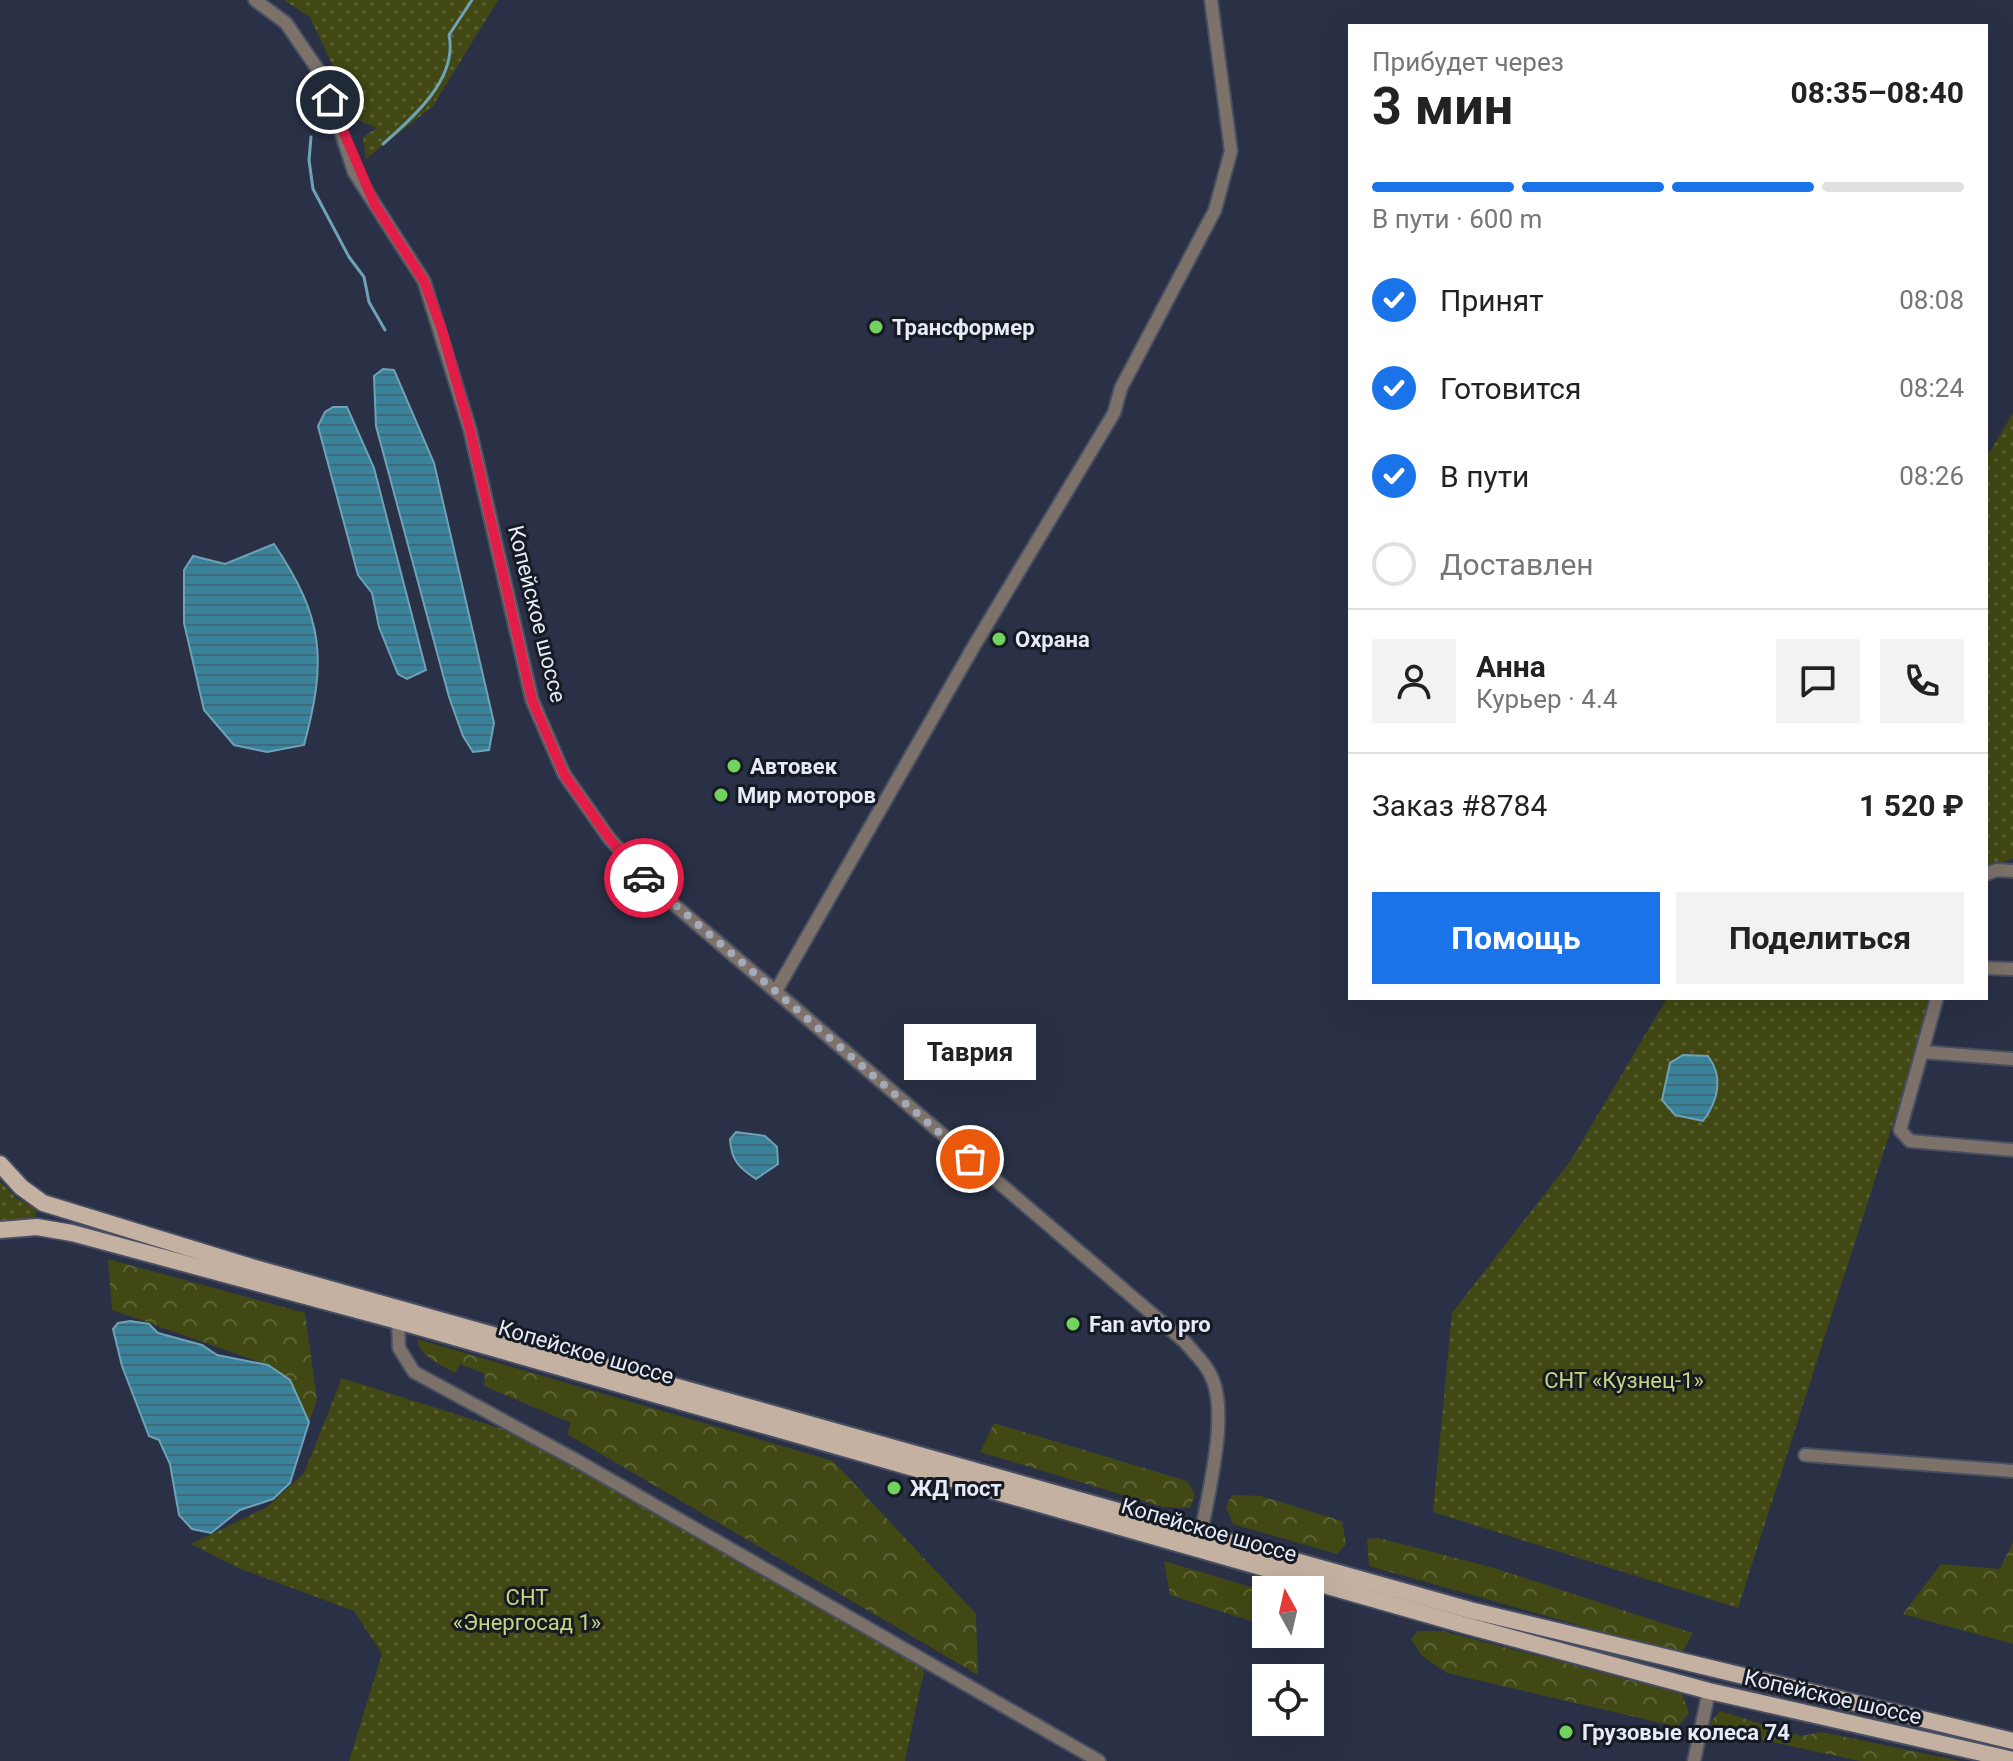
<!DOCTYPE html>
<html lang="ru">
<head>
<meta charset="utf-8">
<style>
  :root { --surface:#fff; --page:#f2f2f2; --text:#222; --muted:#767676; --line:#e0e0e0; --accent:#1a73e8 }
  body { margin:0; font-family:Roboto,sans-serif; background:var(--page); color:var(--text); height:100vh; display:flex; flex-direction:column; font-size:30px; white-space:nowrap }
  * { box-sizing:border-box; margin:0 }
  p { font-size:26px; color:var(--muted) }
  .icon { flex:none; width:44px; height:44px; fill:none; stroke:currentColor; stroke-width:2; stroke-linecap:round; stroke-linejoin:round }
  .map { position:relative; flex:1; overflow:hidden }
  .sheet { position:absolute; left:1348px; top:24px; width:640px; height:976px; display:flex; flex-direction:column; background:var(--surface); border-radius:0px; box-shadow:0 8px 32px #0002 }
  .sheet>* { flex:none }
  .needle { width:52px; rotate:352deg }
  .controls { position:absolute; left:1252px; top:1576px; display:grid; gap:16px }
  .controls a { display:grid; place-items:center; width:72px; height:72px; border-radius:0px; background:var(--surface); box-shadow:0 8px 32px #0002; font-size:40px }
  .pin { position:absolute; display:grid; place-items:center; width:68px; height:68px; color:#fff; margin:-34px; border:4px solid #fff; border-radius:50%; box-shadow:0 2px 8px #0007 }
  .courier { position:absolute; display:grid; place-items:center; width:80px; height:80px; margin:-40px; border:6px solid #e11d48; border-radius:50%; background:#fff; color:#222; box-shadow:0 2px 10px #0007 }
  .bubble { position:absolute; height:56px; border-radius:0px; background:var(--surface); box-shadow:0 8px 32px #0002; font-size:26px; font-weight:700; line-height:56px; text-align:center }
  .headline em { font-style:normal; font-weight:700 }
  .headline div { display:flex; flex-direction:column-reverse }
  .headline { display:flex; align-items:center; justify-content:space-between; height:136px; padding:0 24px }
  h1 { font-size:52px; font-weight:700; line-height:60px }
  .bar { display:grid; grid-template-columns:repeat(4,1fr); gap:12px 8px; align-content:center; height:96px; padding:0 24px }
  .bar i { height:10px; border-radius:6px; background:var(--line) }
  .bar .active { background:var(--accent) }
  .bar p { grid-column:span 4 }
  .line { display:flex; align-items:center; gap:20px; padding:0 24px; border-top:2px solid var(--line) }
  .line div { flex:1 }
  .round { display:grid; place-items:center; flex:none; width:84px; height:84px; border-radius:0px; background:var(--page) }
  ol { padding:0 24px; list-style:none }
  li { display:flex; align-items:center; gap:24px; height:88px }
  li p { margin-inline-start:auto }
  li .icon { padding:8px; border-radius:50%; background:var(--accent); color:#fff; stroke-width:4 }
  li:last-child { color:var(--muted) }
  li i { width:44px; height:44px; border:4px solid var(--line); border-radius:50% }
  .action { display:flex; gap:16px; margin-top:auto; padding:16px 24px }
  .action a { flex:1; height:92px; border-radius:0px; background:var(--accent); color:#fff; font-size:32px; font-weight:700; line-height:92px; text-align:center }
  .action a+a { background:var(--page); color:var(--text) }
  .map>svg:first-child { display:block }
  .grass { fill:url(#grass-dots) }
  .forest { fill:url(#forest-crowns) }
  .water { fill:url(#water-rules); stroke:#6ea2b6; stroke-width:2 }
  .lines { fill:none; stroke-linecap:round; stroke-linejoin:round }
  .stream { stroke:#6ea2b6; stroke-width:3 }
  .minor-casing { stroke:#484f63; stroke-width:16 }
  .major-casing { stroke:#484f63; stroke-width:20 }
  .minor { stroke:#7c726a; stroke-width:12 }
  .major { stroke:#c5b1a1; stroke-width:16 }
  .done { stroke:#a4aaba; stroke-width:8; stroke-dasharray:0 14.4 }
  .route { stroke:#e11d48; stroke-width:10 }
  .poi-dot { fill:#71d25e; stroke:#161a23; stroke-width:3 }
  .labels { text-anchor:middle; dominant-baseline:central; stroke-width:6; stroke-linejoin:round; paint-order:stroke }
  .poi-label { font-size:22px; font-weight:bold; fill:#e6ebf9; stroke:#161a23; text-anchor:start }
  .street-label { font-size:22px; fill:#e6ebf9; stroke:#161a23 }
  .park-label { font-size:22px; fill:#c8d681; stroke:#161a23 }
</style>
</head>
<body>
<div class="map">
<svg width="2013" height="1761" viewBox="0 0 2013 1761">
  <defs>
    <pattern id="grass-dots" width="8" height="8" patternUnits="userSpaceOnUse" patternTransform="scale(2)"><rect width="8" height="8" fill="#414813"/><path d="M2 2h.1M6 6h.1" fill="none" stroke="#5c6336" stroke-width="1.8" stroke-linecap="round"/></pattern>
    <pattern id="forest-crowns" width="20" height="18" patternUnits="userSpaceOnUse" patternTransform="scale(2)"><rect width="20" height="18" fill="#414813"/><path d="M2 6a3 3 0 1 1 6 0M12 15a3 3 0 1 1 6 0" fill="none" stroke="#5c6336"/></pattern>
    <pattern id="water-rules" width="6" height="5" patternUnits="userSpaceOnUse" patternTransform="scale(2)"><rect width="6" height="5" fill="#3a829a"/><path d="M0 2.5h6" fill="none" stroke="#3e6a7a"/></pattern>
  </defs>
  <rect width="100%" height="100%" fill="#2a3146"/>
  <!-- grass -->
  <g class="grass">
    <path d="M284,0H498L433,106L366,159L363,137L377,128L358,120L310,17Z"/>
    <path d="M2013,413V858L1986,870V458Z"/>
    <path d="M1667,998H1933L1738,1608L1433,1512L1452,1313L1571,1160Z"/>
    <path d="M0,1181L16,1198L37,1209L35,1218L0,1222Z"/>
    <path d="M342,1378L534,1439L925,1666L905,1761H349L382,1654L354,1611L241,1569L191,1544L267,1507L304,1473Z"/>
  </g>
  <!-- forest -->
  <g class="forest">
    <path d="M108,1259L305,1313L317,1400L309,1422L290,1380L268,1365L112,1310Z"/>
    <path d="M417,1339L833,1461L976,1614L978,1675L567,1434L571,1423L484,1386L485,1374L460,1364L455,1373C441,1365 419,1356 417,1339Z"/>
    <path d="M994,1423L1187,1481L1195,1494L1190,1508L1163,1507L980,1452Z"/>
    <path d="M1232,1495L1261,1496L1342,1521L1346,1544L1337,1554L1233,1524L1226,1507Z"/>
    <path d="M1379,1538L1494,1568L1693,1633L1681,1654L1369,1566L1367,1539Z"/>
    <path d="M2013,1542V1644L1903,1614L1941,1564L2000,1569Z"/>
    <path d="M1164,1561L1264,1591L1254,1622L1170,1595Z"/>
    <path d="M1418,1631H1443L1682,1694L1689,1713L1678,1727L1447,1673L1422,1656L1411,1639Z"/>
    <path d="M1720,1711L1801,1736L1822,1732L1960,1761H1860L1713,1729L1710,1722Z"/>
  </g>
  <!-- water -->
  <g class="water">
    <path d="M383,369L394,370L434,463L494,723L489,750L473,752L463,736L449,697L376,426L374,376Z"/>
    <path d="M333,407H347L374,468L426,670L407,679L398,674L379,627L372,593L358,575L318,426L325,412Z"/>
    <path d="M274,544C324,618 327,660 304,745L267,752L234,745L204,710L184,623V570L193,556L225,564Z"/>
    <path d="M1683,1055L1708,1056C1724,1077 1718,1101 1703,1121L1675,1115L1662,1100L1670,1063Z"/>
    <path d="M736,1132L765,1136L777,1147L778,1164L756,1179C739,1168 731,1160 730,1139Z"/>
    <path d="M130,1321L149,1324L158,1333L202,1345L217,1355L268,1365L290,1380L309,1422L290,1483L273,1499L240,1510L211,1533L192,1529L179,1515L170,1464L159,1440L149,1436L122,1366L113,1329L118,1323Z"/>
  </g>
  <g class="lines">
    <!-- stream -->
    <g class="stream">
      <path d="M311,137L309,160L313,189L349,257L364,277L369,302L385,330"/>
      <path d="M383,144C414,117 458,78 449,35L472,0"/>
    </g>
    <!-- minor casing -->
    <g class="minor-casing">
      <g id="minor">
        <path d="M255,0L286,23L323,77L354,172L424,281L470,430L532,700L564,774L609,838L650,884L1185,1342C1193,1352 1203,1361 1209,1372C1231,1408 1208,1493 1201,1534"/>
        <path d="M1986,874L1997,870L2013,871"/>
        <path d="M1986,968L2013,969"/>
        <path d="M776,991L974,646L1114,413L1121,388L1215,210L1231,151L1211,0"/>
        <path d="M1937,998L1900,1130L1910,1141L2013,1150"/>
        <path d="M1922,1052L2013,1059"/>
        <path d="M398,1321L399,1348L414,1372L574,1459L1099,1761"/>
        <path d="M1805,1455L2013,1471"/>
        <path d="M1694,1761L1709,1691"/>
      </g>
    </g>
    <!-- major casing -->
    <g class="major-casing">
      <g id="major">
        <path d="M0,1164L21,1187L43,1203L248,1266L1470,1610L2013,1741"/>
        <path d="M0,1230L37,1227L72,1233L398,1321L1464,1625L1709,1691L2013,1760"/>
      </g>
    </g>
    <!-- minor -->
    <use href="#minor" class="minor"/>
    <!-- major -->
    <use href="#major" class="major"/>
  </g>
  <g class="lines">
    <!-- done -->
    <path class="done" d="M644,878L970,1159"/>
    <!-- route -->
    <path class="route" d="M330,100L375,205L424,281L442,330L470,430L532,700L564,774L609,838L644,878"/>
  </g>
  <!-- markers -->
  <g class="poi-dot">
    <circle cx="876" cy="327" r="8"/>
    <circle cx="999" cy="639" r="8"/>
    <circle cx="734" cy="766" r="8"/>
    <circle cx="721" cy="795" r="8"/>
    <circle cx="1073" cy="1324" r="8"/>
    <circle cx="894" cy="1488" r="8"/>
    <circle cx="1566" cy="1732" r="8"/>
  </g>
  <g class="labels">
    <!-- poi labels -->
    <g class="poi-label">
      <text x="892" y="327">Трансформер</text>
      <text x="1015" y="639">Охрана</text>
      <text x="750" y="766">Автовек</text>
      <text x="737" y="795">Мир моторов</text>
      <text x="1089" y="1324">Fan avto pro</text>
      <text x="910" y="1488">ЖД пост</text>
      <text x="1582" y="1732">Грузовые колеса 74</text>
    </g>
    <!-- street labels -->
    <g class="street-label">
      <text transform="translate(537 614) rotate(76)">Копейское шоссе</text>
      <text transform="translate(586 1352) rotate(16)">Копейское шоссе</text>
      <text transform="translate(1209 1530) rotate(16)">Копейское шоссе</text>
      <text transform="translate(1833 1697) rotate(13)">Копейское шоссе</text>
    </g>
    <!-- park labels -->
    <g class="park-label">
      <text x="1624" y="1380">СНТ «Кузнец-1»</text>
      <text x="527" y="1597">СНТ<tspan x="527" dy="25">«Энергосад 1»</tspan></text>
    </g>
  </g>
</svg>
<div class="controls">
<a><svg class="needle" viewBox="-14 -14 28 28"><path d="M0-13l5 13h-10z" fill="#e53935"/><path d="M0 13l5-13h-10z" fill="#767676"/></svg></a>
<a><svg class="icon" aria-label="locate" viewBox="0 0 24 24"><circle cx="12" cy="12" r="6"/><path d="M12 2v4M12 18v4M2 12h4M18 12h4"/></svg></a>
</div>
<div class="pin" style="left:970px;top:1159px;background:#ea580c"><svg class="icon" aria-label="bag" viewBox="0 0 24 24"><path d="M5 8h14l-1 12H6zM9 8a3 3 0 0 1 6 0"/></svg></div>
<div class="pin" style="left:330px;top:100px;background:#1f2937"><svg class="icon" aria-label="home" viewBox="0 0 24 24"><path d="M3 11l9-7 9 7M6 9v11h12V9"/></svg></div>
<div class="courier" style="left:644px;top:878px"><svg class="icon" aria-label="car" viewBox="0 0 24 24"><path d="M5 17H2v-5l4-1 3-4h7l3 4 3 1v5h-3M9 17h6M6 11h13"/><circle cx="7" cy="17" r="2"/><circle cx="17" cy="17" r="2"/></svg></div>
<div class="bubble" style="left:904px;top:1024px;width:132px">Таврия</div>
<section class="sheet">
<div class="headline"><div><h1>3 мин</h1><p>Прибудет через</p></div><em>08:35–08:40</em></div>
<div class="bar"><i class="active"></i><i class="active"></i><i class="active"></i><i></i><p>В пути · 600 m</p></div>
<ol>
<li><svg class="icon" aria-label="check" viewBox="0 0 24 24"><path d="M5 12l5 5 9-10"/></svg>Принят<p>08:08</p></li>
<li><svg class="icon" aria-label="check" viewBox="0 0 24 24"><path d="M5 12l5 5 9-10"/></svg>Готовится<p>08:24</p></li>
<li><svg class="icon" aria-label="check" viewBox="0 0 24 24"><path d="M5 12l5 5 9-10"/></svg>В пути<p>08:26</p></li>
<li><i></i>Доставлен</li>
</ol>
<div class="line" style="height:144px"><a class="round"><svg class="icon" aria-label="person" viewBox="0 0 24 24"><circle cx="12" cy="8" r="4"/><path d="M4 21q1-7 8-7t8 7"/></svg></a><div><b>Анна</b><p>Курьер · 4.4</p></div><a class="round"><svg class="icon" aria-label="chat" viewBox="0 0 24 24"><path d="M4 5h16v11H9l-5 4z"/></svg></a><a class="round"><svg class="icon" aria-label="phone" viewBox="0 0 24 24"><path d="M5 4h4l2 5-3 2q2 4 5 5l2-3 5 2v4C11 20 4 13 5 4z"/></svg></a></div>
<div class="line" style="height:104px"><div>Заказ #8784</div><b>1 520 ₽</b></div>
<div class="action"><a>Помощь</a><a>Поделиться</a></div>
</section>
</div>
</body>
</html>
